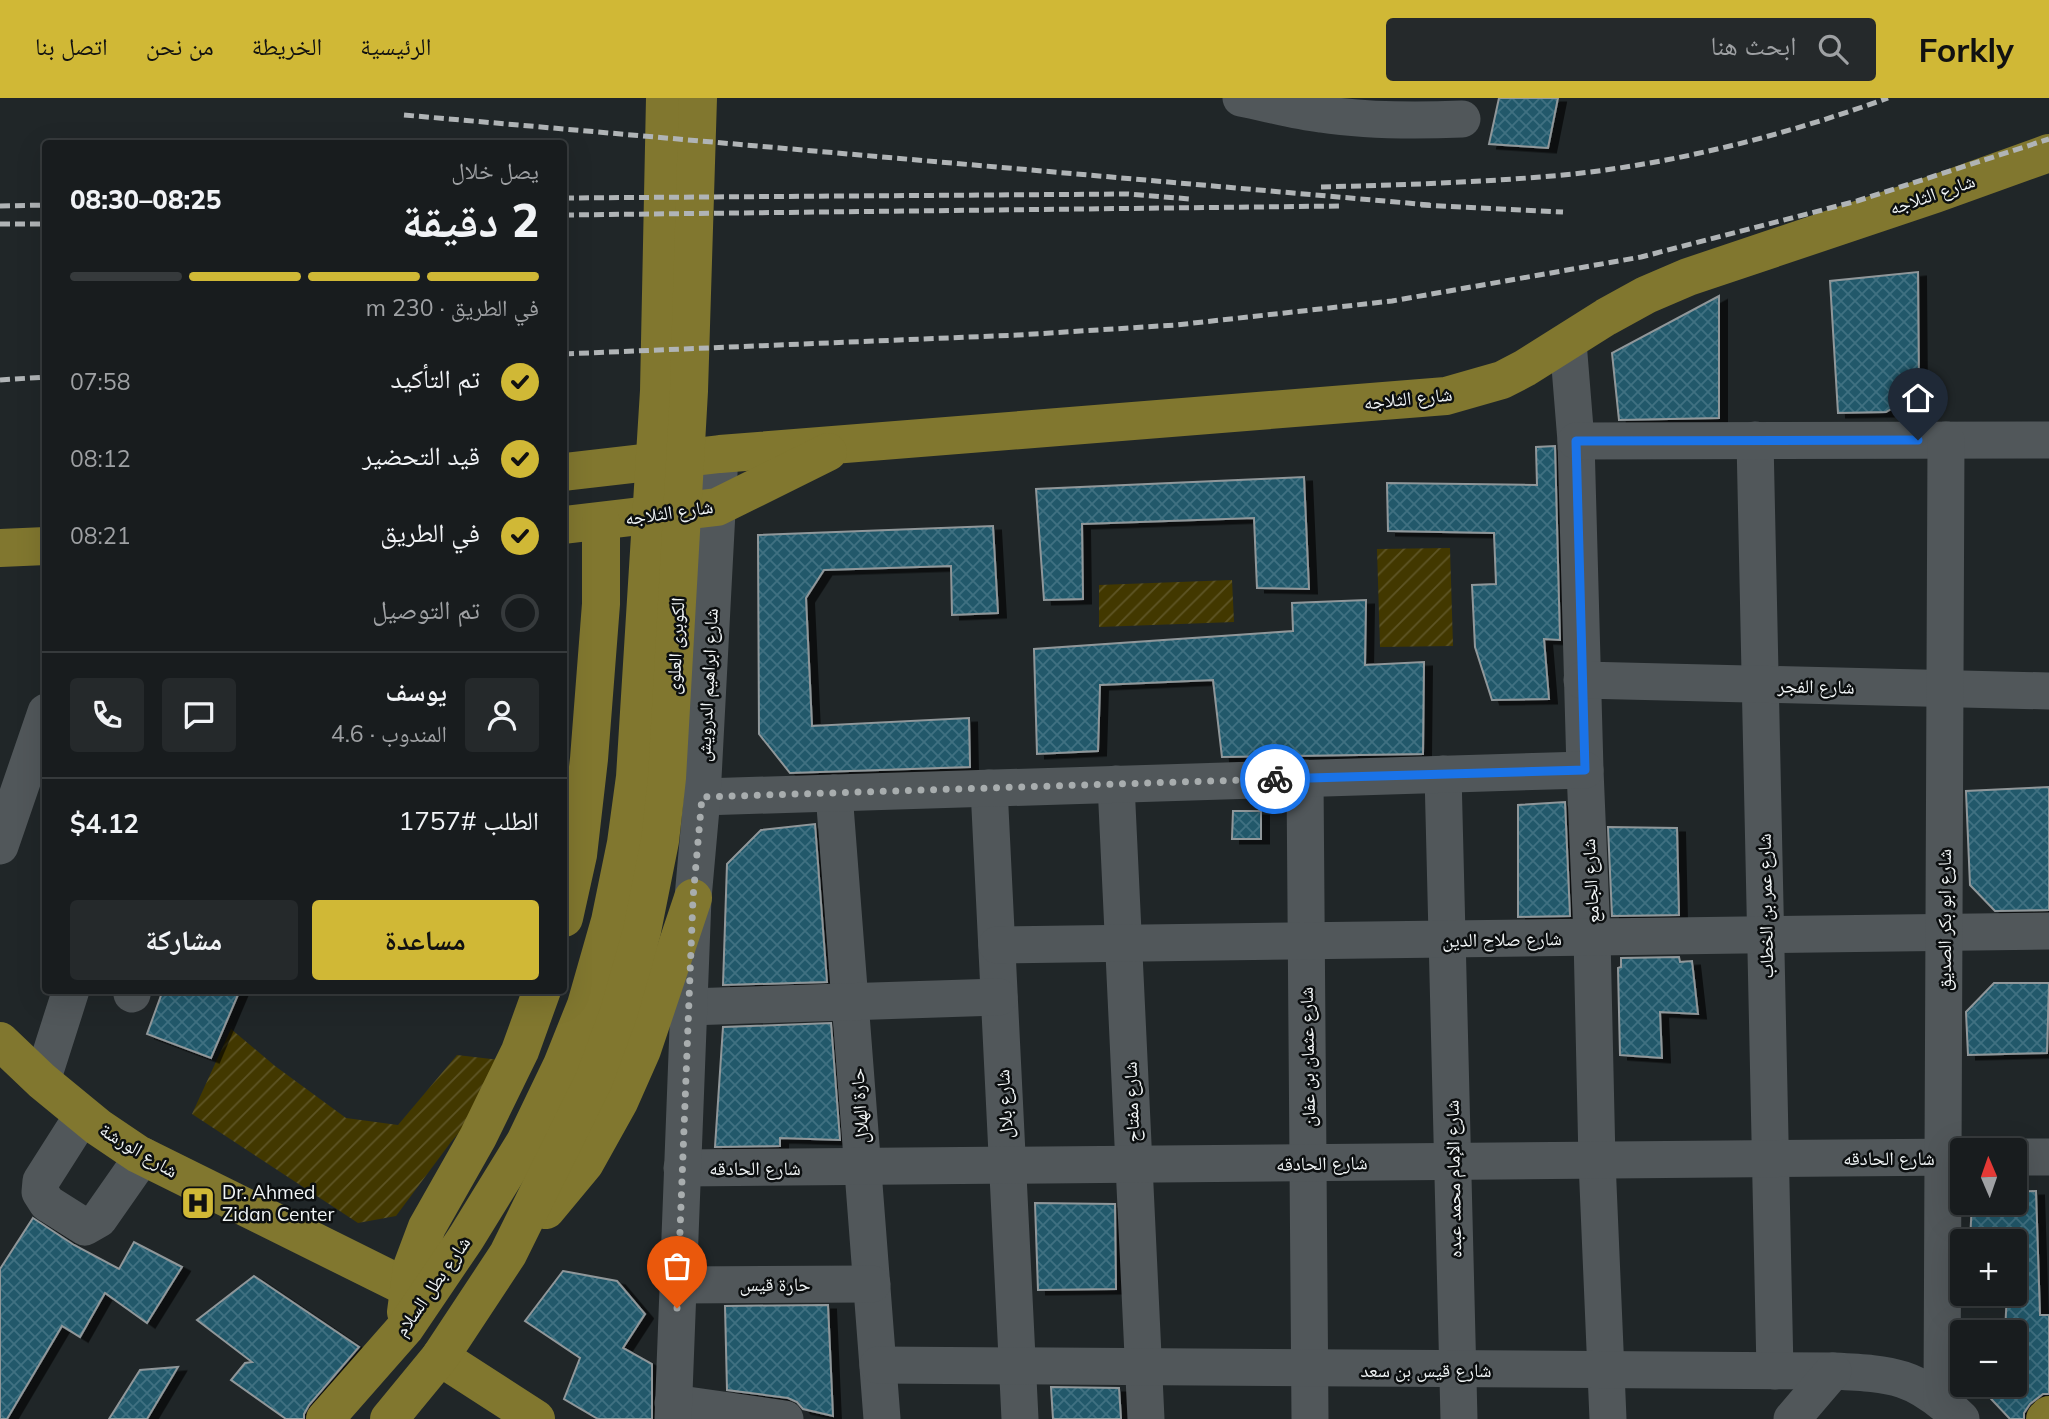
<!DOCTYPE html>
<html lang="ar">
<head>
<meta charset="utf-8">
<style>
  :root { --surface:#181c1e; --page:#25292b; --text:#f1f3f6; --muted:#9fa1a4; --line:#363a3c; --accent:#d0b836 }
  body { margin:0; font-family:Mulish,"Noto Naskh Arabic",sans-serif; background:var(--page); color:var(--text); direction:rtl; height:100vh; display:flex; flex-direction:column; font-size:26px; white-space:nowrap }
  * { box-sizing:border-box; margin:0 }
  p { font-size:23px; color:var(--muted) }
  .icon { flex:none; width:38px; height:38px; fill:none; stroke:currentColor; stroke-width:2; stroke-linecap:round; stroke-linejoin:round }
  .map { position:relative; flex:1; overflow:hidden; direction:ltr }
  .side { position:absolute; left:42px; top:42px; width:525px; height:854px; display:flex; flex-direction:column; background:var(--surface); border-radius:7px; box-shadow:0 7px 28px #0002,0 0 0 2px var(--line); direction:rtl }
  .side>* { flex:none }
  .needle { width:46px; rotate:358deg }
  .tools { position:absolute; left:1950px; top:1040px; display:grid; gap:14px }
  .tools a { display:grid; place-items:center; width:77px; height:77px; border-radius:7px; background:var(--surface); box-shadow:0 7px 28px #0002,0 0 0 2px var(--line); font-size:35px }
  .pin { position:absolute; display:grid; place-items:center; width:60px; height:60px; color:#fff; margin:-72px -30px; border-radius:50% 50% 50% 0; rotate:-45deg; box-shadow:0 0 7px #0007 }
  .pin .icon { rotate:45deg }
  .courier { position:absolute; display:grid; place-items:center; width:70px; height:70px; margin:-35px; border:5px solid #1a73e8; border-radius:50%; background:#fff; color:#222; box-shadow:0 2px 9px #0007 }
  .head em { font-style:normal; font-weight:800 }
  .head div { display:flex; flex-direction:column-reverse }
  .head { display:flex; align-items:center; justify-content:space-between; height:119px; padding:0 28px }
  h1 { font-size:46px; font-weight:800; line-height:52px }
  .bar { display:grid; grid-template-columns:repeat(4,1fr); gap:10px 7px; align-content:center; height:84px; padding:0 28px }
  .bar i { height:9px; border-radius:5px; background:var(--line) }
  .bar .on { background:var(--accent) }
  .bar p { grid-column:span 4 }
  .line { display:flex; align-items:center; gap:18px; padding:0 28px; border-top:2px solid var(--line) }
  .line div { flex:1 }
  .round { display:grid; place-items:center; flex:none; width:74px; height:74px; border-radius:7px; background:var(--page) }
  ol { padding:0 28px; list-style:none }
  li { display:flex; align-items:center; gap:21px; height:77px }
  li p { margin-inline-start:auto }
  li .icon { padding:7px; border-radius:50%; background:var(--accent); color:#111; stroke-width:4 }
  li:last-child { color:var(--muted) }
  li i { width:38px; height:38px; border:4px solid var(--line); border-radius:50% }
  .cta { display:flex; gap:14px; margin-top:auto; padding:14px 28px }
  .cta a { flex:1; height:80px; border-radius:7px; background:var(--accent); color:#111; font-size:28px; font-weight:800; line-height:80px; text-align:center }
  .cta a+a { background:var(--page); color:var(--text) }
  header { display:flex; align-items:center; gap:42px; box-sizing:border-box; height:98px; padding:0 35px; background:var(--accent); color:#111 }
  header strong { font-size:33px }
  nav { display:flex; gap:38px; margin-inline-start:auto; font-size:24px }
  .search { width:490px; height:63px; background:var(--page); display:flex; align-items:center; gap:18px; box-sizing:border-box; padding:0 24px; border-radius:7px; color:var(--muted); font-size:26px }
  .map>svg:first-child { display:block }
  .garden { fill:url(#garden-furrows) }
  .building { fill:url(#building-cross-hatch); stroke:#90979a; stroke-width:2; filter:url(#shadow) }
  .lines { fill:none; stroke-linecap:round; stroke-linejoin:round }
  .minor { stroke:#51575a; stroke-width:37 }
  .major { stroke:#81772f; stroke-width:38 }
  .rail { stroke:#b0b4b6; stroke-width:5; stroke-dasharray:10 5; stroke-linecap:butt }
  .done { stroke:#a8adae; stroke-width:7; stroke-dasharray:0 12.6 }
  .route { stroke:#1a73e8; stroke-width:9 }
  .labels { text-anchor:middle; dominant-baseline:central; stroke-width:5; stroke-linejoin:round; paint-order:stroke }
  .street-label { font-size:19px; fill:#f1f5f6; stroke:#0c0f10 }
  .poi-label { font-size:19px; fill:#f1f5f6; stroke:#0c0f10; text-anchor:start }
</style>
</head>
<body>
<header>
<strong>Forkly</strong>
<div class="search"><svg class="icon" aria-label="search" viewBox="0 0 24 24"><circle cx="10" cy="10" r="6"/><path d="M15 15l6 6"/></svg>ابحث هنا</div>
<nav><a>الرئيسية</a><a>الخريطة</a><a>من نحن</a><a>اتصل بنا</a></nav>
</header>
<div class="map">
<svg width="2049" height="1321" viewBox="0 0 2049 1321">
  <defs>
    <pattern id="garden-furrows" width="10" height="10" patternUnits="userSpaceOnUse" patternTransform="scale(1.75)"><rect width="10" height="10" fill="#423800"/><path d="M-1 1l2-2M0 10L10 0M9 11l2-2" fill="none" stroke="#5e5526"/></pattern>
    <pattern id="building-cross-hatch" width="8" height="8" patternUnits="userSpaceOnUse" patternTransform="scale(1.75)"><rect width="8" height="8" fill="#20596b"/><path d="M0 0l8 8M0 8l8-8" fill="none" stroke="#417181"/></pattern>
    <filter id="shadow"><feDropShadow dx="8" dy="4.5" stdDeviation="0" flood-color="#0009"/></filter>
  </defs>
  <rect width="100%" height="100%" fill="#202628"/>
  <!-- garden -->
  <g class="garden">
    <path d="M1450,450L1453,548L1380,549L1377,451Z"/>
    <path d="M1232,482L1234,524L1099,529V487Z"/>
    <path d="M231,931L275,968L346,1020L398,1027L457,957L500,962L476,1015L451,1044L396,1118L358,1125L192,1016Z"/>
  </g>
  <!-- building -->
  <g class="building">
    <path d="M1499,0H1558L1548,50L1489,46Z"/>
    <path d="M1918,174L1919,294L1886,314L1838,315L1830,183Z"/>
    <path d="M1719,198V320L1619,322L1612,255Z"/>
    <path d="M1555,348L1560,542L1544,541L1549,601L1492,602L1475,549L1472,487L1496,486L1494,435L1388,433L1387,385L1537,387L1536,349Z"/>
    <path d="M1304,379L1309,491L1257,490L1254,420L1082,426L1083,501L1044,502L1036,391Z"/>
    <path d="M993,428L998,515L952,517L951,468L824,472L806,500L812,628L969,620L970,669L790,675L759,636L758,437Z"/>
    <path d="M1366,502L1365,567L1424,564L1423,656L1222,659L1213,582L1100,587L1098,653L1037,656L1034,551L1293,533L1292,505Z"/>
    <path d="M2049,689V812L1995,813L1970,787L1966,693Z"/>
    <path d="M1565,704L1570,818L1518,819V707Z"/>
    <path d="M1233,713H1261V741H1232Z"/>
    <path d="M815,726L827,884L723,887L727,766L761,732Z"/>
    <path d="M1608,729L1677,730L1679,817L1612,818Z"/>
    <path d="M1679,859L1680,864L1692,863L1698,916L1660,914L1662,960L1620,957L1618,870L1621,869V860Z"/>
    <path d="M1994,885H2049L2047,955L1968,957L1966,914Z"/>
    <path d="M163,892H240L211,960L147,936Z"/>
    <path d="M831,925L840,1042L780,1040V1048L715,1049L723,929Z"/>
    <path d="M2036,1093L2040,1217H2049V1296H2043L2030,1306L2024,1315V1321H2010L1977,1286H2014V1234H2005L2007,1195H2014V1143H1970L1972,1104H2014V1094Z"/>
    <path d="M1035,1105L1115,1106L1116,1191L1038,1192Z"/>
    <path d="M33,1120L74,1147L119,1171L134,1144L182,1169L147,1225L105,1195L80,1239L62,1228L7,1321H0V1171Z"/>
    <path d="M563,1173L617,1183L645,1216L623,1250L652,1266V1321H598L564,1301L580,1260L525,1223Z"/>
    <path d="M254,1178L359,1249L309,1307L304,1316V1321H286L231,1282L245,1265L252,1264L197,1222Z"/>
    <path d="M828,1207L833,1318L803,1311L797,1304L788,1300L727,1292L725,1208Z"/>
    <path d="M178,1269L147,1321H109L140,1272Z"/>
    <path d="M1051,1289L1119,1290L1121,1321H1053Z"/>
  </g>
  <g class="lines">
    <!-- minor -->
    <g class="minor">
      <path d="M1241,0C1267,5 1294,13 1321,16C1367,23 1415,23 1462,21"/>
      <path d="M1568,244L1576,343L1585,672L1592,839L1597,1063L1608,1321"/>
      <path d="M1755,342L1775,1273"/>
      <path d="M1576,343L2049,342"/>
      <path d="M1582,582L2049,593"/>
      <path d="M1443,676L1459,1321"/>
      <path d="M1305,680L1310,1321"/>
      <path d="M1116,686L1146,1321"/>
      <path d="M989,690L1020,1321"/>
      <path d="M834,695L882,1321"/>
      <path d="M702,699L1585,672"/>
      <path d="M0,748L46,614"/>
      <path d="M997,847L2049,833"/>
      <path d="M132,896L133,892"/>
      <path d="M688,909L999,899"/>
      <path d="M42,983L71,892"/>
      <path d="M83,1017L41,1083L40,1094L47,1105L85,1129L99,1121L143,1058"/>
      <path d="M2014,1059H2049"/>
      <path d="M682,1070L1962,1059"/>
      <path d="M678,1187L872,1186"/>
      <path d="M878,1267L1833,1273C1894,1276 1915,1277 1961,1321"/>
      <path d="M1942,1303L1946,342"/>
      <path d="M673,1305L785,1321"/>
      <path d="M673,1321L693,800L702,699L720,356"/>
      <path d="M1792,1321L1833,1273"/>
    </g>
    <!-- major -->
    <g class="major">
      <path d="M564,374L720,356L1446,298L1502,282L1525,270L1606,219L1646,197L1688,179L1935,96L2049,55"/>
      <path d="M564,427L717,409L828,354"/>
      <path d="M0,450L46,448"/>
      <path d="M564,820L578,757L589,661L601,506V424"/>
      <path d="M0,943L42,983L98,1029L138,1056L408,1190"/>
      <path d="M546,1112L585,1065L619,1004L642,952L693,800"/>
      <path d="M406,1214L412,1169L427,1129L478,1039L520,953L542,892"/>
      <path d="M440,1259L536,1321"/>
      <path d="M325,1321L405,1230L466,1140L525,1044L562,967L586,907L610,823L626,745L635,679L659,293L665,0"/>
      <path d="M389,1321L440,1259L508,1156L594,982L619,914L642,833L660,743L667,680L689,293L698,0"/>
      <path d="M2045,1321L2049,1317"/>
    </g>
    <!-- rail -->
    <g class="rail">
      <path d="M404,17L1430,107"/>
      <path d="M1321,89C1394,87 1467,85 1540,79C1659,70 1777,40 1888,0"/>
      <path d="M564,100L1128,96L1190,101"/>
      <path d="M1421,107L1563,114"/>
      <path d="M0,108L46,107"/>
      <path d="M564,117L1340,108"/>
      <path d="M0,126H46"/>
      <path d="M564,256L1018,237L1176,227L1392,203L1641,159L1857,103L2049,41"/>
      <path d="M0,282L46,279"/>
    </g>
  </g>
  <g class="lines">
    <!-- done -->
    <path class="done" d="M677,1210L693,800L702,699L1275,681"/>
    <!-- route -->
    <path class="route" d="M1275,681L1585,672L1576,343L1918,342"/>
  </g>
  <!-- icons -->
  <defs>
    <g id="hospital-square" transform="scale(1.75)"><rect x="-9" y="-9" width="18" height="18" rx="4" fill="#d0b836" stroke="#0c0f10"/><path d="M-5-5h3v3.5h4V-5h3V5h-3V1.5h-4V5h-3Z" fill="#111"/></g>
  </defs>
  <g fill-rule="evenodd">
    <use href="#hospital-square" x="198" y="1105"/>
  </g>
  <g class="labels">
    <!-- street labels -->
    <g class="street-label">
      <text transform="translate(1932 96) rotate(-19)">شارع الثلاجه</text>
      <text transform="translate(1408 300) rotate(-6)">شارع الثلاجه</text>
      <text transform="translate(669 414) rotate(-8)">شارع الثلاجه</text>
      <text transform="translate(675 548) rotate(-87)">الكوبرى العلوى</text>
      <text transform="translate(707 587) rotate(-87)">شارع ابراهيم الدرويش</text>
      <text transform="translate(1816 588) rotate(1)">شارع الفجر</text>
      <text transform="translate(1590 783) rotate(-93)">شارع الجامع</text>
      <text transform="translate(1765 808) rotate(-91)">شارع عمر بن الخطاب</text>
      <text transform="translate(1944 822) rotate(-90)">شارع ابو بكر الصديق</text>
      <text transform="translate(1502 841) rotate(-1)">شارع صلاح الدين</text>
      <text transform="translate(1307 959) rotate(-91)">شارع عثمان بن عفان</text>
      <text transform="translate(1131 1004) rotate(-92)">شارع مفتاح</text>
      <text transform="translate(1004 1006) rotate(-93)">شارع بلال</text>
      <text transform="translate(859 1008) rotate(-94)">حارة الهلال</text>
      <text transform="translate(139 1052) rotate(31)">شارع الورشة</text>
      <text x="1889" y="1060">شارع الحادقه</text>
      <text transform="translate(1322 1065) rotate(-1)">شارع الحادقه</text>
      <text x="755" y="1070">شارع الحادقه</text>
      <text transform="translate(1453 1081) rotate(-91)">شارع الإمام محمد عبده</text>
      <text x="775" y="1186">حارة قيس</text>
      <text transform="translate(432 1188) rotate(-55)">شارع بطل السلام</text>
      <text x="1426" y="1272">شارع قيس بن سعد</text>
    </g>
    <!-- poi labels -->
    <g class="poi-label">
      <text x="222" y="1094">Dr. Ahmed<tspan x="222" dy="22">Zidan Center</tspan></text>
    </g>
  </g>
</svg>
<div class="tools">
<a><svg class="needle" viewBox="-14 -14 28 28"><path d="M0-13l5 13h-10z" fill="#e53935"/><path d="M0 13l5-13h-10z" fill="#9fa1a4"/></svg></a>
<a>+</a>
<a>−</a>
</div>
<div class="pin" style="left:677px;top:1210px;background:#ea580c"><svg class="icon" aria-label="bag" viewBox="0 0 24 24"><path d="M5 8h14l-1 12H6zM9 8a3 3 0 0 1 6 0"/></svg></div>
<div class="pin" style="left:1918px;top:342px;background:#1f2937"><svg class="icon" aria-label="home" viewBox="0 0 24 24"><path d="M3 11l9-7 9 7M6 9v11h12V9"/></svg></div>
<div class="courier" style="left:1275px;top:681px"><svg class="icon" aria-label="bike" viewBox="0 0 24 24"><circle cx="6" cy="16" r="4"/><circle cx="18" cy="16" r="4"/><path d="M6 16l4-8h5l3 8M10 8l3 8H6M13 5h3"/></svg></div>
<section class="side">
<div class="head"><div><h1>2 دقيقة</h1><p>يصل خلال</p></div><em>08:25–08:30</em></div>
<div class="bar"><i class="on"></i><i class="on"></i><i class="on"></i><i></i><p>في الطريق · 230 m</p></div>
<ol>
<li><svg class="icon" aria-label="check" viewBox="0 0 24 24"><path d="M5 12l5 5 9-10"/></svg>تم التأكيد<p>07:58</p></li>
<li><svg class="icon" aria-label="check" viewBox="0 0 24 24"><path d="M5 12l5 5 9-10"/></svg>قيد التحضير<p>08:12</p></li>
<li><svg class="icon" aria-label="check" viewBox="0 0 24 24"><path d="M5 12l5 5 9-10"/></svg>في الطريق<p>08:21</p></li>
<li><i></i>تم التوصيل</li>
</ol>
<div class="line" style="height:126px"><a class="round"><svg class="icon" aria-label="person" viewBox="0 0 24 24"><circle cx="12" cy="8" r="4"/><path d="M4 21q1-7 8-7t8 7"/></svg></a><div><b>يوسف</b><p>المندوب · 4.6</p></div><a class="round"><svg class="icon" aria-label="chat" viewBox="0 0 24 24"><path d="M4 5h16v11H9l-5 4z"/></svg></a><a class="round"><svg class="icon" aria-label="phone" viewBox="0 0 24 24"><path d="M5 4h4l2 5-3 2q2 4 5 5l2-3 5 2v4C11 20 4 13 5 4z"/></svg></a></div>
<div class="line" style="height:91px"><div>الطلب #1757</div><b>$4.12</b></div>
<div class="cta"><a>مساعدة</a><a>مشاركة</a></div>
</section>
</div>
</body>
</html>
